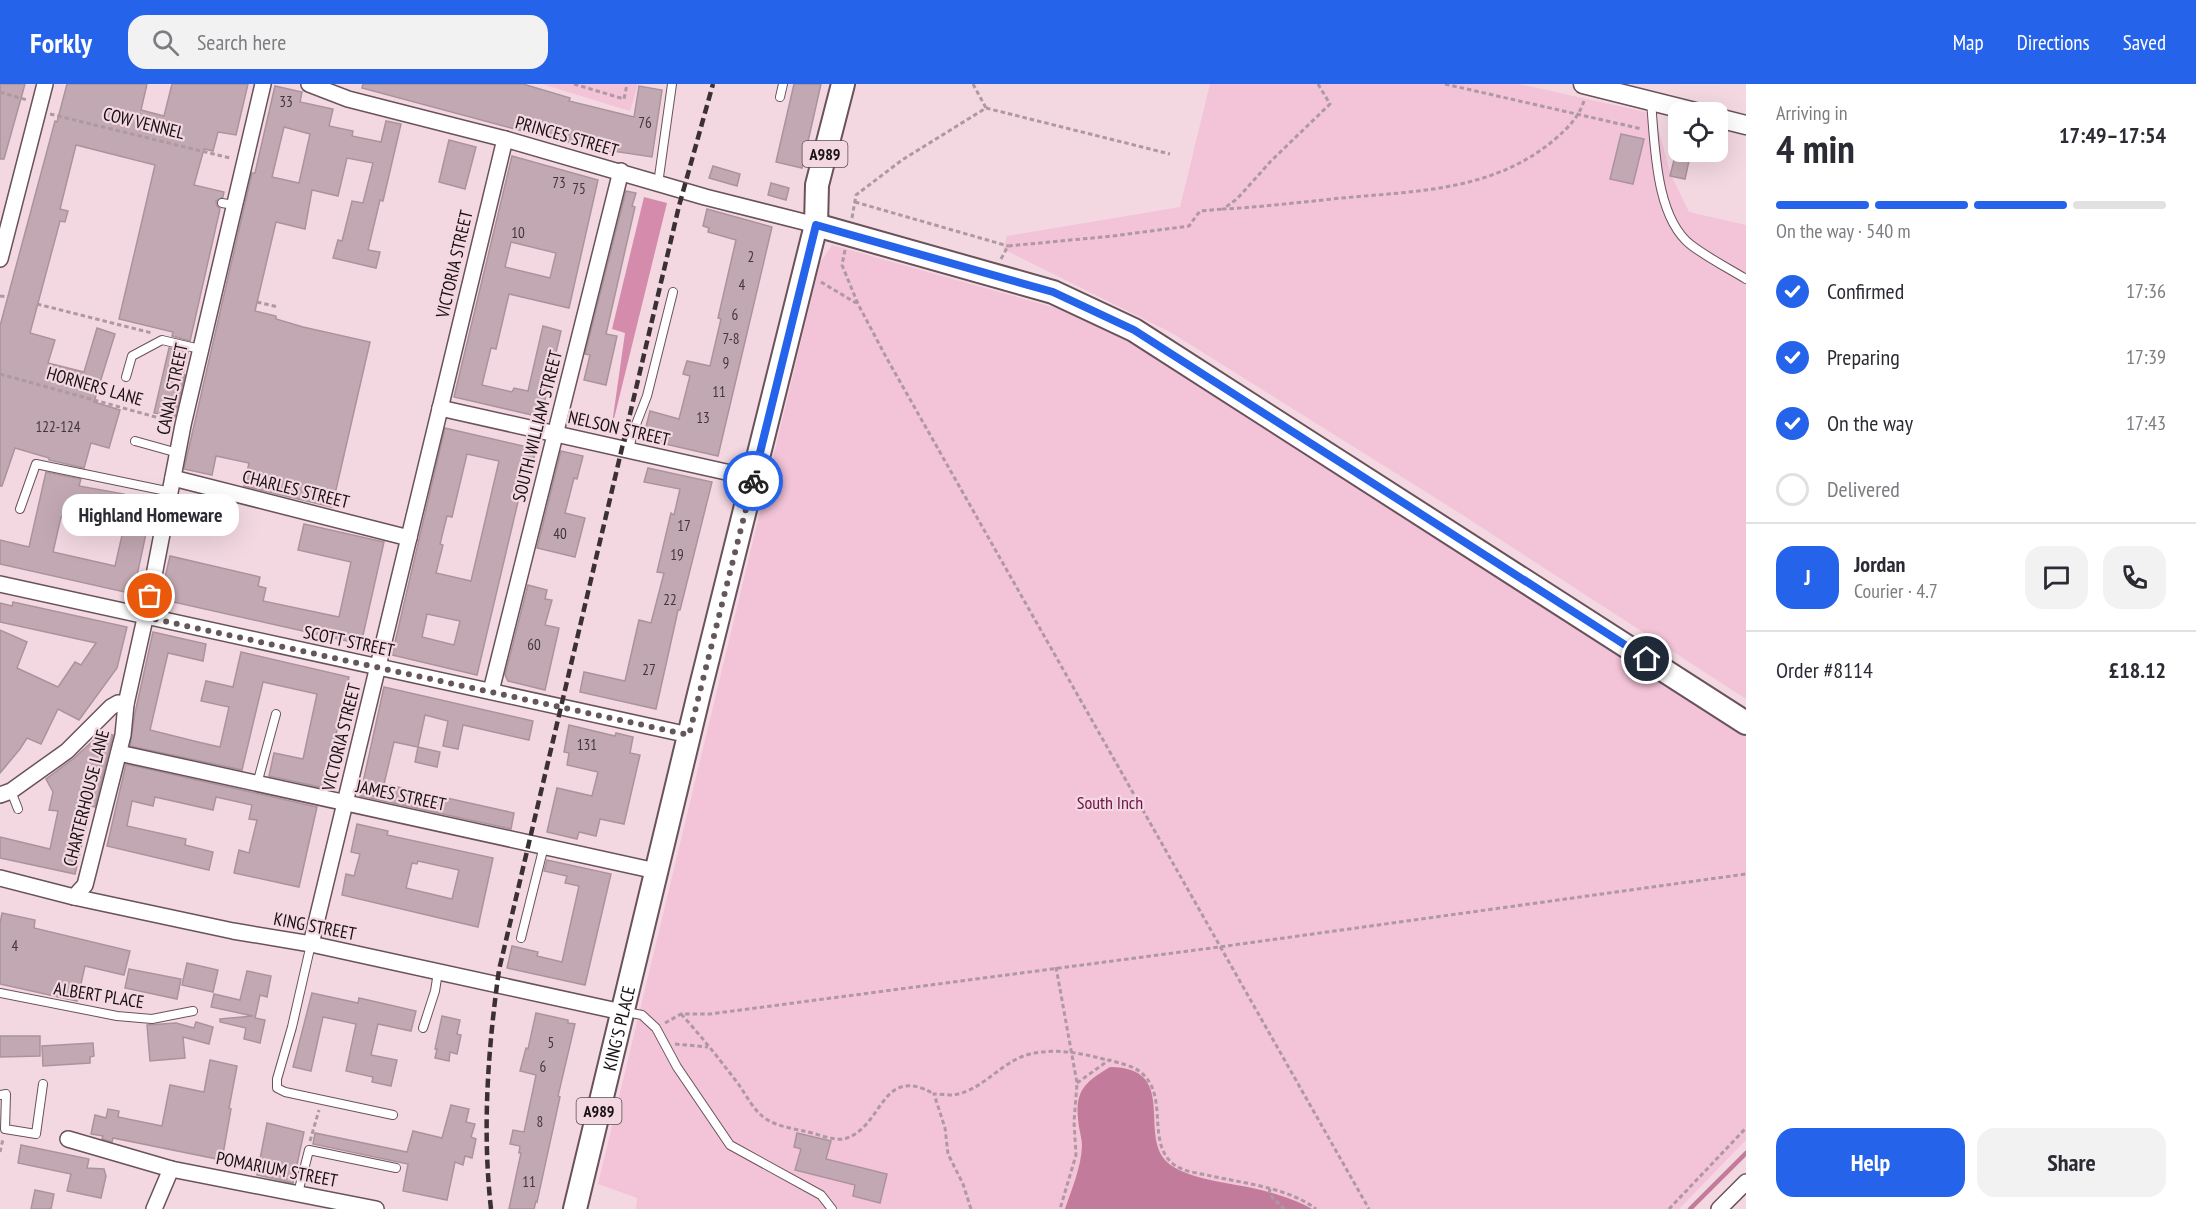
<!DOCTYPE html>
<html lang="en">
<head>
<meta charset="utf-8">
<style>
  :root { --surface:#fff; --page:#f2f2f3; --text:#2b2b33; --muted:#7c7c81; --line:#e1e1e2; --accent:#2563eb }
  body { margin:0; font-family:"PT Sans Narrow",sans-serif; background:var(--page); color:var(--text); height:100vh; display:flex; flex-direction:column; font-size:22px; white-space:nowrap }
  * { box-sizing:border-box; margin:0 }
  p { font-size:20px; color:var(--muted) }
  .icon { flex:none; width:33px; height:33px; fill:none; stroke:currentColor; stroke-width:2; stroke-linecap:round; stroke-linejoin:round }
  .map { position:relative; flex:1; overflow:hidden }
  .drawer { display:flex; flex-direction:column; background:var(--surface); width:450px }
  .drawer>* { flex:none }
  .tools { position:absolute; left:1668px; top:18px; display:grid; gap:12px }
  .tools a { display:grid; place-items:center; width:60px; height:60px; border-radius:12px; background:var(--surface); box-shadow:0 6px 24px #0002; font-size:30px }
  .pin { position:absolute; display:grid; place-items:center; width:51px; height:51px; color:#fff; margin:-26px; border:3px solid #fff; border-radius:50%; box-shadow:0 2px 6px #0007 }
  .courier { position:absolute; display:grid; place-items:center; width:60px; height:60px; margin:-30px; border:4px solid #2563eb; border-radius:50%; background:#fff; color:#222; box-shadow:0 2px 8px #0007 }
  .bubble { position:absolute; height:42px; border-radius:18px; background:var(--surface); box-shadow:0 6px 24px #0002; font-size:20px; font-weight:700; line-height:42px; text-align:center }
  .overview em { font-style:normal; font-weight:700 }
  .overview div { display:flex; flex-direction:column-reverse }
  .overview { display:flex; align-items:center; justify-content:space-between; height:102px; padding:0 30px }
  h1 { font-size:39px; font-weight:700; line-height:45px }
  .bar { display:grid; grid-template-columns:repeat(4,1fr); gap:9px 6px; align-content:center; height:72px; padding:0 30px }
  .bar i { height:8px; border-radius:4px; background:var(--line) }
  .bar .active { background:var(--accent) }
  .bar p { grid-column:span 4 }
  .line { display:flex; align-items:center; gap:15px; padding:0 30px; border-top:2px solid var(--line) }
  .line div { flex:1 }
  .round { display:grid; place-items:center; flex:none; width:63px; height:63px; border-radius:18px; background:var(--page) }
  ol { padding:0 30px; list-style:none }
  li { display:flex; align-items:center; gap:18px; height:66px }
  li p { margin-inline-start:auto }
  li .icon { padding:6px; border-radius:50%; background:var(--accent); color:#fff; stroke-width:4 }
  li:last-child { color:var(--muted) }
  li i { width:33px; height:33px; border:3px solid var(--line); border-radius:50% }
  .action { display:flex; gap:12px; margin-top:auto; padding:12px 30px }
  .action a { flex:1; height:69px; border-radius:18px; background:var(--accent); color:#fff; font-size:24px; font-weight:700; line-height:69px; text-align:center }
  .action a+a { background:var(--page); color:var(--text) }
  header { display:flex; align-items:center; gap:36px; box-sizing:border-box; height:84px; padding:0 30px; background:var(--accent); color:#fff }
  header strong { font-size:28px }
  nav { display:flex; gap:33px; margin-inline-start:auto; font-size:21px }
  .search { width:420px; height:54px; background:var(--page); display:flex; align-items:center; gap:15px; box-sizing:border-box; padding:0 21px; border-radius:18px; color:var(--muted); font-size:22px }
  main { display:flex; flex:1; min-height:0 }
  .map>svg:first-child { display:block }
  .green { fill:#f3c3d7 }
  .forest { fill:#d58cac }
  .water { fill:#c37b9b }
  .lines { fill:none; stroke-linecap:round; stroke-linejoin:round }
  .stream { stroke:#c37b9b; stroke-width:4.5 }
  .building { fill:#c2a8b2; stroke:#ab939c; stroke-width:1.5; fill-rule:evenodd }
  .service-casing { stroke:#69525b; stroke-width:10 }
  .minor-casing { stroke:#69525b; stroke-width:18 }
  .tertiary-casing { stroke:#69525b; stroke-width:21 }
  .primary-casing { stroke:#69525b; stroke-width:26 }
  .path { stroke:#ae99a1; stroke-width:3; stroke-dasharray:4.5 3; stroke-linecap:butt }
  .service { stroke:#fff; stroke-width:8 }
  .minor { stroke:#fff; stroke-width:15 }
  .tertiary { stroke:#fff; stroke-width:18 }
  .primary { stroke:#fff; stroke-width:22 }
  .rail { stroke:#3b3034; stroke-width:4.5; stroke-dasharray:9 4.5; stroke-linecap:butt }
  .done { stroke:#65565b; stroke-width:6; stroke-dasharray:0 10.8 }
  .route { stroke:#2563eb; stroke-width:8 }
  .labels { text-anchor:middle; dominant-baseline:central; stroke-width:4.5; stroke-linejoin:round; paint-order:stroke }
  .number-label { font-size:15px; fill:#42363b }
  .shield { fill:#f3d8e2; stroke:#5a4c51; stroke-width:1.5 }
  .shield-label { font-size:16px; font-weight:bold; fill:#181013 }
  .street-label { font-size:18px; fill:#181013; stroke:#f3d8e2 }
  .park-label { font-size:18px; fill:#6b1444; stroke:#f3d8e2 }
</style>
</head>
<body>
<header>
<strong>Forkly</strong>
<div class="search"><svg class="icon" aria-label="search" viewBox="0 0 24 24"><circle cx="10" cy="10" r="6"/><path d="M15 15l6 6"/></svg>Search here</div>
<nav><a>Map</a><a>Directions</a><a>Saved</a></nav>
</header>
<main>
<div class="map">
<svg width="1746" height="1125" viewBox="0 0 1746 1125">
  <rect width="100%" height="100%" fill="#f3d8e2"/>
  <!-- green -->
  <g class="green">
    <path d="M542,0H638L630,27Z"/>
    <path d="M1210,0H1519L1655,30L1670,89L1689,128L1746,141V615L1461,430L1172,249L1003,165L1007,152L1180,123Z"/>
    <path d="M832,161L1134,246L1746,649V1056L1679,1125H636L637,1114L598,1100L820,179Z"/>
  </g>
  <!-- forest -->
  <path class="forest" d="M644,113L667,119L611,347L625,249L612,245Z"/>
  <!-- water -->
  <path class="water" d="M1110,983C1178,983 1139,1049 1166,1077C1185,1096 1234,1099 1261,1106C1279,1111 1296,1116 1312,1125H1065C1072,1104 1081,1084 1082,1062C1082,1055 1080,1049 1079,1043C1074,1008 1082,1000 1110,983Z"/>
  <g class="lines">
    <!-- stream -->
    <path class="stream" d="M1690,1125L1746,1069"/>
  </g>
  <!-- building -->
  <g class="building">
    <path d="M0,0H25L4,75H0Z"/>
    <path d="M67,0H147L141,26L164,32L172,0H248L236,51L218,48L213,67L204,65L194,101L224,108L223,113L216,117L217,122L220,125L190,257L172,252L173,248L119,235L155,81L76,61L60,125L68,127L65,138L60,137L30,249L55,256L48,279L84,288L97,244L115,250L94,318L120,326L109,364L91,359L84,384L49,376V374L15,364L2,402H0V242L55,37L57,38Z"/>
    <path d="M363,0H523L570,14L569,17L634,33L639,2L662,6L652,73L613,67V69L515,45L362,4Z"/>
    <path d="M794,0H821L802,84L776,78Z"/>
    <path d="M275,2L302,8L300,18L333,25L329,42L353,47L352,52L381,58L386,37L401,40L383,117L380,116L368,166L380,168L376,184L333,174L338,156L342,157L352,117L363,119L373,79L347,74L338,112L312,106L305,145L276,138L255,227L276,232V235L303,243L370,258L332,423L244,402L249,379L216,372L212,391L184,385L252,89H255ZM284,43L310,50L299,99L272,93Z"/>
    <path d="M1621,50L1644,55L1633,100L1610,95Z"/>
    <path d="M449,56L476,63L465,105L439,98Z"/>
    <path d="M1676,68H1691L1685,95L1670,92Z"/>
    <path d="M512,72L598,96L569,224L509,210L496,265L491,264L482,301L512,308L514,304L528,307L543,242L561,247L541,333L454,313ZM511,158L556,169L550,194L505,183Z"/>
    <path d="M713,82L740,90L737,102L709,94Z"/>
    <path d="M771,99L789,104L786,116L768,111Z"/>
    <path d="M626,107L636,109L632,122L635,123L606,250L617,252L606,301L584,296L590,271L585,270Z"/>
    <path d="M707,125L772,143L718,372L643,355L650,327L679,335L690,292L683,290L687,277L710,282L721,235L718,234L736,156L708,148L709,144L703,142Z"/>
    <path d="M169,264L188,268L183,290L185,291L175,333L154,329Z"/>
    <path d="M445,344L536,365L531,386L526,384L477,591L392,571ZM467,370L499,377L471,497L436,489L443,461L440,460L447,432L452,433ZM427,530L460,537L454,561L422,553Z"/>
    <path d="M561,367L583,372L577,395L574,394L565,429L585,434L575,473L537,464Z"/>
    <path d="M648,384L712,398L680,526H678L675,540L656,625L580,608L584,588L625,597L639,536L651,539L664,489L657,488L671,429L674,431L680,405L644,398Z"/>
    <path d="M46,388L81,395L79,402L124,410L123,414L152,422L134,505L129,509L0,480V456L29,463ZM61,433L123,447L115,482L53,468Z"/>
    <path d="M304,440L384,458L361,560L160,515L170,472L260,493L258,502L266,504L263,517L339,533L351,478L298,466Z"/>
    <path d="M528,501L547,506L545,515L552,516L545,541L559,544L545,606L508,597L505,591Z"/>
    <path d="M13,518L127,543L117,584L79,636L58,625L41,660L27,654L20,665L0,689V546L27,558L17,584L58,603L75,578L81,581L96,559L0,538V519L12,522Z"/>
    <path d="M153,548L206,560L203,577L168,569L150,646L198,658L220,663L229,623L201,617L206,597L233,603L241,568L349,593L324,704L269,692L274,669L303,675L317,610L263,598L242,686L130,662L135,629Z"/>
    <path d="M384,603L533,637L529,656L463,641L458,665L443,662L448,637L425,631L418,663L394,658L384,700L514,729L511,745L360,712Z"/>
    <path d="M569,641L615,652L616,649L633,653L630,669L640,671L624,740L600,735L596,752L579,748L577,755L547,748L557,704L592,712L598,688L567,681L569,669L564,668Z"/>
    <path d="M103,648L113,651L95,723L91,722L75,790L0,774V753L50,765L58,727L49,726L53,708L46,695L73,675Z"/>
    <path d="M418,663L440,668L437,683L415,678Z"/>
    <path d="M126,680L317,723L299,803L234,789L239,766L249,769L257,736L249,735L252,721L216,713L213,726L155,713L153,722L132,717L127,742L186,755L185,761L213,768L209,786L107,762Z"/>
    <path d="M357,740L388,747L387,751L493,774L478,843L342,811L346,790L354,792L360,770L351,768ZM418,777L459,786L452,815L406,804L412,779L417,780Z"/>
    <path d="M547,776L611,790L585,901L507,884L512,862L538,868L537,872L562,878L579,802L565,799L567,792L544,787Z"/>
    <path d="M2,829L35,836L34,844L130,867L124,891L85,882L77,917L0,900V840Z"/>
    <path d="M187,879L218,886L213,908L182,901Z"/>
    <path d="M129,885L181,895L177,915L125,904Z"/>
    <path d="M247,887L271,892L267,913L260,911L255,934L265,936L260,959L244,955L246,944L220,938V935L253,932L211,923L214,910L240,916Z"/>
    <path d="M312,909L358,919L359,914L416,927L411,947L378,940L371,971L397,976L391,1002L372,998L373,993L346,987L356,940L323,933L311,987L293,983Z"/>
    <path d="M536,929L568,936V939L575,940L558,1012L560,1013L537,1118L536,1117L534,1125H509L521,1069H519L520,1062L510,1060L513,1046L524,1048L534,1001L536,991L520,987L526,964L528,965Z"/>
    <path d="M442,932L460,936L457,950L461,951L457,970L450,968L449,977L435,974L437,965H435Z"/>
    <path d="M196,938L213,943L209,960L183,953L185,974L150,977L147,941L176,939L194,944Z"/>
    <path d="M0,952H40V972L0,973Z"/>
    <path d="M93,959L94,972L90,973V979L43,982L42,962Z"/>
    <path d="M210,976L237,982L229,1024L231,1025L222,1076L113,1054L112,1058L102,1055L103,1052L91,1050L95,1031L106,1034L108,1025L119,1027L118,1033L162,1042L170,1001L204,1008Z"/>
    <path d="M451,1021L469,1025L466,1038L475,1040L471,1053L476,1055L472,1074L465,1072L463,1081L455,1078L447,1116L403,1107L408,1080L313,1060L315,1049L407,1068L413,1047L442,1054Z"/>
    <path d="M267,1039L304,1048L293,1099L257,1091Z"/>
    <path d="M797,1049L831,1057L826,1075L887,1090L880,1119L853,1112L855,1101L795,1086L801,1065L794,1063Z"/>
    <path d="M21,1061L89,1075L87,1084L104,1085L106,1092L101,1114L67,1107L71,1090L18,1079Z"/>
    <path d="M35,1106L54,1110L51,1125H31Z"/>
  </g>
  <g class="lines">
    <!-- service casing -->
    <g class="service-casing">
      <g id="service">
        <path d="M780,13L783,0"/>
        <path d="M1651,18C1655,60 1655,133 1691,161C1708,174 1728,184 1746,195"/>
        <path d="M658,100L672,0"/>
        <path d="M222,119L234,121"/>
        <path d="M126,293L132,272L162,256L200,265"/>
        <path d="M135,357L178,369"/>
        <path d="M629,366L633,348L647,312L673,208"/>
        <path d="M20,425L36,380L171,408"/>
        <path d="M257,700L276,630"/>
        <path d="M11,707L18,725"/>
        <path d="M521,854L544,762"/>
        <path d="M311,860L292,943L277,995V1004L285,1008L393,1031"/>
        <path d="M0,909L117,932L152,935L193,927"/>
        <path d="M626,928L642,931L656,944L677,983L730,1061L821,1111L832,1125"/>
        <path d="M423,944L435,907L438,888"/>
        <path d="M0,1011L6,1010L5,1045L36,1050L43,1000"/>
        <path d="M298,1109L309,1066L396,1084"/>
      </g>
    </g>
    <!-- minor casing -->
    <g class="minor-casing">
      <g id="minor">
        <path d="M309,0L348,15L505,55L705,113L816,141"/>
        <path d="M0,175L45,0"/>
        <path d="M440,324L753,394"/>
        <path d="M173,394L409,454"/>
        <path d="M0,500L689,651"/>
        <path d="M491,607L621,87"/>
        <path d="M119,669L656,787"/>
        <path d="M0,711L11,707L67,667L111,623L118,619L126,620"/>
        <path d="M0,794L74,813L233,847L311,860L622,928"/>
        <path d="M74,813L85,801L123,651L126,620L150,512L183,341L263,0"/>
        <path d="M311,860L505,55"/>
        <path d="M68,1055L171,1085"/>
        <path d="M154,1125L171,1085L376,1125"/>
        <path d="M1719,1125L1746,1098"/>
      </g>
    </g>
    <!-- tertiary casing -->
    <g class="tertiary-casing">
      <g id="tertiary">
        <path d="M1583,0L1695,28"/>
        <path d="M1718,34L1746,41"/>
      </g>
    </g>
    <!-- primary casing -->
    <g class="primary-casing">
      <g id="primary">
        <path d="M816,141L1053,208L1134,246L1746,639"/>
        <path id="s1" d="M575,1125L699,610L816,141L817,101L843,0"/>
      </g>
    </g>
    <!-- path -->
    <g class="path">
      <path d="M574,0L624,15L627,0"/>
      <path d="M973,0L986,24"/>
      <path d="M1318,0L1330,20L1271,77L1237,115L1223,125C1263,123 1302,118 1342,114C1417,107 1493,107 1554,56C1568,44 1578,34 1584,17"/>
      <path d="M1445,0L1642,45"/>
      <path d="M0,8L27,16"/>
      <path d="M50,30L230,74"/>
      <path d="M855,118L1008,162"/>
      <path d="M852,134L856,111L902,76L986,24L1170,70"/>
      <path d="M845,166L842,181L858,220L886,273L1369,1125"/>
      <path d="M1001,175L1008,162L1113,152L1189,142L1200,127L1223,125"/>
      <path d="M821,198L856,219"/>
      <path d="M0,212L8,213"/>
      <path d="M257,218L278,223"/>
      <path d="M37,220L152,249"/>
      <path d="M0,290L170,337"/>
      <path d="M1056,883L1077,999L1074,1038L1076,1071L1060,1125"/>
      <path d="M681,930C702,953 721,977 739,1001C746,1011 752,1023 761,1031C772,1041 789,1044 804,1047C815,1049 833,1057 844,1055C884,1044 880,979 934,1010"/>
      <path d="M665,939L681,930H710L1219,863L1746,790"/>
      <path d="M675,960L708,963"/>
      <path d="M1077,999L1109,976C1118,979 1131,981 1139,987C1170,1009 1146,1056 1172,1079C1182,1088 1199,1089 1211,1092C1243,1099 1289,1104 1316,1125"/>
      <path d="M310,1057L319,1026"/>
      <path d="M0,1068L3,1055"/>
      <path d="M1270,1105L1269,1110L1284,1125"/>
      <path d="M971,1125L963,1100L948,1070L945,1044L934,1010C940,1010 947,1011 953,1011C983,1007 1001,977 1030,970C1057,964 1081,969 1107,976"/>
      <path d="M1669,1125L1746,1044"/>
    </g>
    <!-- service -->
    <use href="#service" class="service"/>
    <!-- minor -->
    <use href="#minor" class="minor"/>
    <!-- tertiary -->
    <use href="#tertiary" class="tertiary"/>
    <!-- primary -->
    <use href="#primary" class="primary"/>
    <!-- rail -->
    <path class="rail" d="M491,1125C482,1045 488,965 499,886L679,122L713,0"/>
  </g>
  <g class="lines">
    <!-- done -->
    <path class="done" d="M150,512L145,533L159,536L689,651L753,397"/>
    <!-- route -->
    <path class="route" d="M753,397L816,141L1053,208L1134,246L1647,575"/>
  </g>
  <g class="labels">
    <!-- number labels -->
    <g class="number-label">
      <text x="286" y="17">33</text>
      <text x="645" y="38">76</text>
      <text x="559" y="98">73</text>
      <text x="579" y="104">75</text>
      <text x="518" y="148">10</text>
      <text x="751" y="172">2</text>
      <text x="742" y="200">4</text>
      <text x="735" y="230">6</text>
      <text x="731" y="254">7-8</text>
      <text x="726" y="278">9</text>
      <text x="719" y="307">11</text>
      <text x="703" y="333">13</text>
      <text x="58" y="342">122-124</text>
      <text x="684" y="441">17</text>
      <text x="560" y="449">40</text>
      <text x="677" y="470">19</text>
      <text x="670" y="515">22</text>
      <text x="534" y="560">60</text>
      <text x="649" y="585">27</text>
      <text x="587" y="660">131</text>
      <text x="15" y="861">4</text>
      <text x="551" y="958">5</text>
      <text x="543" y="982">6</text>
      <text x="540" y="1037">8</text>
      <text x="529" y="1097">11</text>
    </g>
    <!-- shield labels -->
    <g class="shield">
      <rect x="802.5" y="57" width="45" height="26" rx="4.5"/>
      <rect x="576.5" y="1014" width="45" height="26" rx="4.5"/>
    </g>
    <g class="shield-label">
      <text x="825" y="70">A989</text>
      <text x="599" y="1027">A989</text>
    </g>
    <!-- street labels -->
    <g class="street-label">
      <text transform="translate(144 39) rotate(14)">COW VENNEL</text>
      <text transform="translate(567 52) rotate(16)">PRINCES STREET</text>
      <text transform="translate(454 180) rotate(-77)">VICTORIA STREET</text>
      <text transform="translate(95 302) rotate(16)">HORNERS LANE</text>
      <text transform="translate(172 305) rotate(-78)">CANAL STREET</text>
      <text transform="translate(537 342) rotate(-76)">SOUTH WILLIAM STREET</text>
      <text transform="translate(619 344) rotate(13)">NELSON STREET</text>
      <text transform="translate(296 405) rotate(14)">CHARLES STREET</text>
      <text transform="translate(349 557) rotate(12)">SCOTT STREET</text>
      <text transform="translate(341 653) rotate(-76)">VICTORIA STREET</text>
      <text transform="translate(401 711) rotate(12)">JAMES STREET</text>
      <text transform="translate(86 714) rotate(-76)">CHARTERHOUSE LANE</text>
      <text transform="translate(315 842) rotate(11)">KING STREET</text>
      <text transform="translate(99 911) rotate(9)">ALBERT PLACE</text>
      <text stroke="none"><textPath href="#s1" startOffset="186">KING'S PLACE</textPath></text>
      <text transform="translate(277 1085) rotate(11)">POMARIUM STREET</text>
    </g>
    <!-- park labels -->
    <g class="park-label">
      <text x="1110" y="718">South Inch</text>
    </g>
  </g>
</svg>
<div class="tools">
<a><svg class="icon" aria-label="locate" viewBox="0 0 24 24"><circle cx="12" cy="12" r="6"/><path d="M12 2v4M12 18v4M2 12h4M18 12h4"/></svg></a>
</div>
<div class="pin" style="left:150px;top:512px;background:#ea580c"><svg class="icon" aria-label="bag" viewBox="0 0 24 24"><path d="M5 8h14l-1 12H6zM9 8a3 3 0 0 1 6 0"/></svg></div>
<div class="pin" style="left:1647px;top:575px;background:#1f2937"><svg class="icon" aria-label="home" viewBox="0 0 24 24"><path d="M3 11l9-7 9 7M6 9v11h12V9"/></svg></div>
<div class="courier" style="left:753px;top:397px"><svg class="icon" aria-label="bike" viewBox="0 0 24 24"><circle cx="6" cy="16" r="4"/><circle cx="18" cy="16" r="4"/><path d="M6 16l4-8h5l3 8M10 8l3 8H6M13 5h3"/></svg></div>
<div class="bubble" style="left:62px;top:410px;width:177px">Highland Homeware</div>
</div>
<section class="drawer">
<div class="overview"><div><h1>4 min</h1><p>Arriving in</p></div><em>17:49–17:54</em></div>
<div class="bar"><i class="active"></i><i class="active"></i><i class="active"></i><i></i><p>On the way · 540 m</p></div>
<ol>
<li><svg class="icon" aria-label="check" viewBox="0 0 24 24"><path d="M5 12l5 5 9-10"/></svg>Confirmed<p>17:36</p></li>
<li><svg class="icon" aria-label="check" viewBox="0 0 24 24"><path d="M5 12l5 5 9-10"/></svg>Preparing<p>17:39</p></li>
<li><svg class="icon" aria-label="check" viewBox="0 0 24 24"><path d="M5 12l5 5 9-10"/></svg>On the way<p>17:43</p></li>
<li><i></i>Delivered</li>
</ol>
<div class="line" style="height:108px"><b class="round" style="background:var(--accent);color:#fff">J</b><div><b>Jordan</b><p>Courier · 4.7</p></div><a class="round"><svg class="icon" aria-label="chat" viewBox="0 0 24 24"><path d="M4 5h16v11H9l-5 4z"/></svg></a><a class="round"><svg class="icon" aria-label="phone" viewBox="0 0 24 24"><path d="M5 4h4l2 5-3 2q2 4 5 5l2-3 5 2v4C11 20 4 13 5 4z"/></svg></a></div>
<div class="line" style="height:78px"><div>Order #8114</div><b>£18.12</b></div>
<div class="action"><a>Help</a><a>Share</a></div>
</section>
</main>
</body>
</html>
